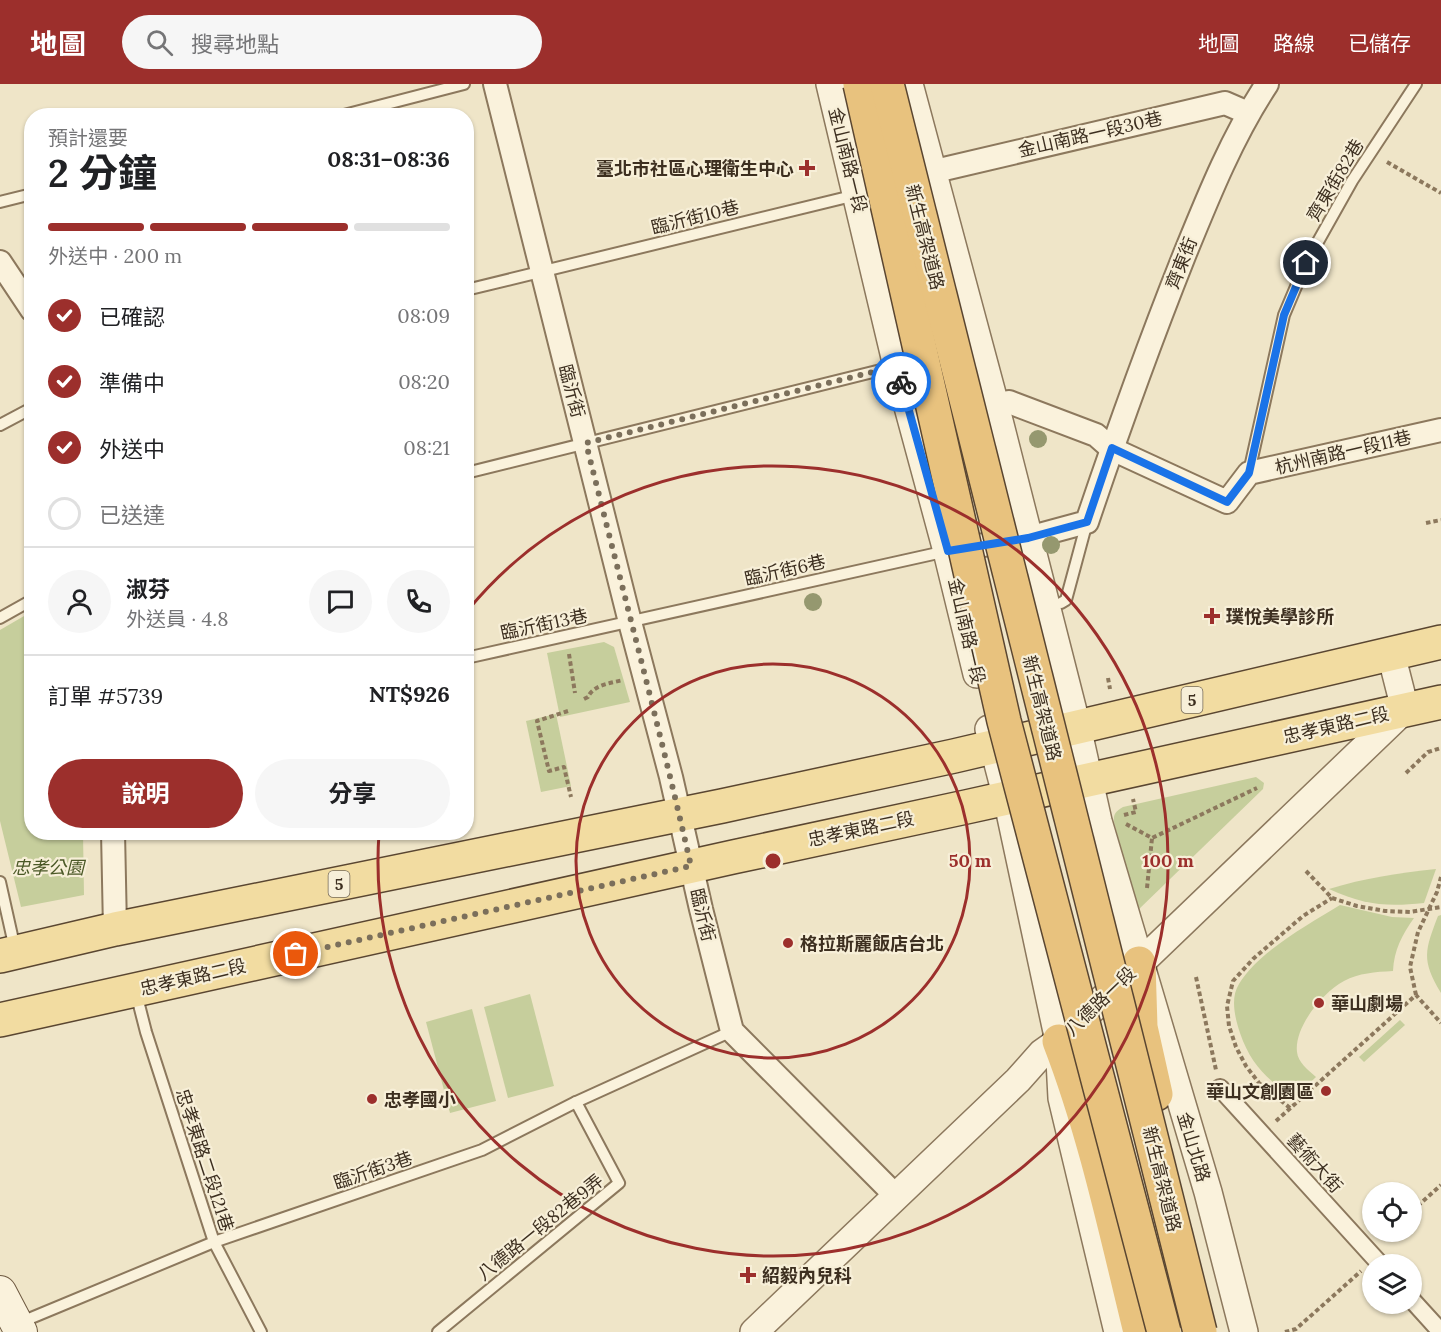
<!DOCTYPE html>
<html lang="zh-TW">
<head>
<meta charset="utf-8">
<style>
  :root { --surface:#fff; --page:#f6f6f6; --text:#202124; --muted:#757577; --line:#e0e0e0; --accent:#9c2f2c }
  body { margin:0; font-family:Lora,"Noto Sans TC",serif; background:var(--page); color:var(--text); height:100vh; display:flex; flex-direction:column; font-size:22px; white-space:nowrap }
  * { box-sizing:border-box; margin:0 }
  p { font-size:20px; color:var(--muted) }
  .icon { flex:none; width:33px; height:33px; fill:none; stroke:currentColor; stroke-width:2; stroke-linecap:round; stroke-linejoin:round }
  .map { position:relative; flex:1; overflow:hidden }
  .drawer { position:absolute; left:24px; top:24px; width:450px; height:732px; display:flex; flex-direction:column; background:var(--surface); border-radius:24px; box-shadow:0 2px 4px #0004 }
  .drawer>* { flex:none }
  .controls { position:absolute; left:1362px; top:1098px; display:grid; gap:12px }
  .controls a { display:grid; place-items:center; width:60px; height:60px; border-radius:50%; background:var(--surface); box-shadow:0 2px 4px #0004; font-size:30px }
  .pin { position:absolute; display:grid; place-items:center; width:51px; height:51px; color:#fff; margin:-26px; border:3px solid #fff; border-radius:50%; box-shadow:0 2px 6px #0007 }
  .courier { position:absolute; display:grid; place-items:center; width:60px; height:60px; margin:-30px; border:4px solid #1a73e8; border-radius:50%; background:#fff; color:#222; box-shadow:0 2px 8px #0007 }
  .headline em { font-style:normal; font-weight:700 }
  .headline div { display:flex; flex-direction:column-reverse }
  .headline { display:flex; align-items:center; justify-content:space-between; height:102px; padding:0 24px }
  h1 { font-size:39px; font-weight:700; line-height:45px }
  .bar { display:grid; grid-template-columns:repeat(4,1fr); gap:9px 6px; align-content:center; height:72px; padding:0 24px }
  .bar i { height:8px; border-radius:4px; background:var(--line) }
  .bar .on { background:var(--accent) }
  .bar p { grid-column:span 4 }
  .line { display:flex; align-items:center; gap:15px; padding:0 24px; border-top:2px solid var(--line) }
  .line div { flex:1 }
  .round { display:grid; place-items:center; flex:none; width:63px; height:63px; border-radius:32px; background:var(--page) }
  ol { padding:0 24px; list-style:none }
  li { display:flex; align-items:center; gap:18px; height:66px }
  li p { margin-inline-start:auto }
  li .icon { padding:6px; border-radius:50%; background:var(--accent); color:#fff; stroke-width:4 }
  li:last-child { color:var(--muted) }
  li i { width:33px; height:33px; border:3px solid var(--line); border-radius:50% }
  .button { display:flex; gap:12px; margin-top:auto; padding:12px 24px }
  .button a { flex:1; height:69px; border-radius:36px; background:var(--accent); color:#fff; font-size:24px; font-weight:700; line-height:69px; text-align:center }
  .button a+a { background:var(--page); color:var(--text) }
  header { display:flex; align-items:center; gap:36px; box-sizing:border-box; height:84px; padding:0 30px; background:var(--accent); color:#fff }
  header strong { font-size:28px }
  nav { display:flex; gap:33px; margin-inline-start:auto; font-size:21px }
  .search { width:420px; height:54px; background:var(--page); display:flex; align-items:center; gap:15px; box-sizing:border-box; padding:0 21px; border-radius:33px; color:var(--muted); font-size:22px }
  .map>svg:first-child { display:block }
  .green { fill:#c6ce9c }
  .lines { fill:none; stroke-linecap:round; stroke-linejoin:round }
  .service-casing { stroke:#8c785d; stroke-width:14 }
  .pedestrian-casing { stroke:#8c785d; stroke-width:20 }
  .minor-casing { stroke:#8c785d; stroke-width:26 }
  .tertiary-casing { stroke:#8c785d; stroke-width:30 }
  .secondary-casing { stroke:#6e5940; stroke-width:34 }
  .primary-casing { stroke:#5a4631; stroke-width:36 }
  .trunk-casing { stroke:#5a4631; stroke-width:36 }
  .path { stroke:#8c785d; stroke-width:4; stroke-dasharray:4.5 3; stroke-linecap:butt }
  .service { stroke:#faf2dc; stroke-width:10 }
  .pedestrian { stroke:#faf2dc; stroke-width:16 }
  .minor { stroke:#faf2dc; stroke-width:22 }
  .tertiary { stroke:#faf2dc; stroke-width:27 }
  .secondary { stroke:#faf2dc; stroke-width:32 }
  .primary { stroke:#f2dca1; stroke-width:33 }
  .trunk { stroke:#e8c27e; stroke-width:33 }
  .trunk-bridge-casing { stroke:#5a4631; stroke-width:36; stroke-linecap:butt }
  .trunk-bridge { stroke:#e8c27e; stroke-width:33 }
  .tree { fill:#95986f }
  .done { stroke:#7b6f5b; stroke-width:6; stroke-dasharray:0 10.8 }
  .route { stroke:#1a73e8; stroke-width:8 }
  .ring { fill:none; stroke:#9c2f2c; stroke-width:3 }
  .poi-dot { fill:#9c2f2c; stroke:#f7efd8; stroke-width:2 }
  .labels { text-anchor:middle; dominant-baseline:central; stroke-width:4.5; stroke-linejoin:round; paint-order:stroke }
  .shield { fill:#f7efd8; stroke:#756957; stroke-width:1.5 }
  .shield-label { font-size:16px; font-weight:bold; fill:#3d2f20 }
  .street-label { font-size:18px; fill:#3d2f20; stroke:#f7efd8 }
  .poi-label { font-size:18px; font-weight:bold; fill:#3d2f20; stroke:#f7efd8; text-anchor:start }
  .park-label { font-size:18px; font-style:italic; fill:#4b5927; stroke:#f7efd8 }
  .centre { fill:#9c2f2c; stroke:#f7efd8; stroke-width:3 }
  .ring-label { font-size:18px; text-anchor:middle; font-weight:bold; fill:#9c2f2c; stroke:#f7efd8; stroke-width:4.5; stroke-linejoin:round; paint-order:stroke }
</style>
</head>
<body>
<header>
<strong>地圖</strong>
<div class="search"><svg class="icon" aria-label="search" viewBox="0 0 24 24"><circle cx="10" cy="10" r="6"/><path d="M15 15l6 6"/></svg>搜尋地點</div>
<nav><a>地圖</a><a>路線</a><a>已儲存</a></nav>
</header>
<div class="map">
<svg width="1441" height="1248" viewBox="0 0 1441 1248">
  <rect width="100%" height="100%" fill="#efe5c8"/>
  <!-- green -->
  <g class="green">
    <path d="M31,528L32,748L83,749L84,811L21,823L0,737V546Z"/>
    <path d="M604,558L614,563L630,618L560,633L547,569Z"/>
    <path d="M556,630L571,702L541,708L526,637Z"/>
    <path d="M1256,693L1264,699L1263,705L1137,827L1114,738C1113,730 1116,727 1123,723Z"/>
    <path d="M1436,785L1424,819C1386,823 1364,821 1329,805C1364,794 1399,789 1436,785Z"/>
    <path d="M1340,821L1392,833L1414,834C1402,851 1394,866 1393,887C1375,888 1359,889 1344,897C1323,908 1294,943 1297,968C1298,978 1308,986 1316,993L1294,1014C1267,995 1251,981 1240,949C1235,934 1230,914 1239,900C1258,868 1309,840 1340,821Z"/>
    <path d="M1441,831V909C1421,876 1425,866 1438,832Z"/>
    <path d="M530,910L554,1002L508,1014L484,923Z"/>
    <path d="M472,925L496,1017L450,1029L426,938Z"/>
    <path d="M1400,936L1405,941L1364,978L1359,973Z"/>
  </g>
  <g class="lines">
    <!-- service casing -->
    <g class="service-casing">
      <g id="service">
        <path d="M340,32L464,0"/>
        <path d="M0,118L32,110"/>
        <path d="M466,206L856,111"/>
        <path d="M0,341L32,324"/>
        <path d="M1249,388L1284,231L1306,179L1352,97L1416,0"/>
        <path d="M466,389L897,282"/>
        <path d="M1061,519L1066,516L1087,438"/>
        <path d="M0,534L32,516"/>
        <path d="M466,574L947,467"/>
        <path d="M0,798L15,865"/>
        <path d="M136,909L146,948L214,1158L261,1248"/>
        <path d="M19,1239L214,1158L482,1066L576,1018L732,947"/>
        <path d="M438,1248L619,1099L576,1018"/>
      </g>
    </g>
    <!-- pedestrian casing -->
    <g class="pedestrian-casing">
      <g id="pedestrian">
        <path d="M1220,1004L1380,1180"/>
        <path d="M1412,1216L1441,1248"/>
      </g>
    </g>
    <!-- minor casing -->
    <g class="minor-casing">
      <g id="minor">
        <path d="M495,0L630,538L671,693L701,825L732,947L896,1112"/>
        <path d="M931,88L1225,19L1248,29"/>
        <path d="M0,178L32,226"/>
        <path d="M995,321L1009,318L1096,351L1112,365L1227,418L1249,389L1441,346"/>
        <path d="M952,466L1028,454L1087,438C1117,349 1149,260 1184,172C1208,113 1232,53 1267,0"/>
        <path d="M113,748L115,845"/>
      </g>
    </g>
    <!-- tertiary casing -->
    <g class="tertiary-casing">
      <g id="tertiary">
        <path d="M830,0L897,282L947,467L977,590"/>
        <path d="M909,0L995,321L1077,643L1098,737L1208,1108L1244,1248"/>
        <path d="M989,645L1007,714L1059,957L1062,1014L1118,1248"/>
        <path d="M754,1248L1018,996L1042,969L1059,957L1405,625L1391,570"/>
      </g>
    </g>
    <!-- secondary casing -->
    <g class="secondary-casing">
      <path id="secondary" d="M0,1208L21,1248"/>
    </g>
    <!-- primary casing -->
    <g class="primary-casing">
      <g id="primary">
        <path d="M0,872L115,845L722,722L954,672L1441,558"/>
        <path d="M0,936L733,773L966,723L1441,618"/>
      </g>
    </g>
    <!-- trunk casing -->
    <g class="trunk-casing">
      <g id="trunk">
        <path d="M1139,879L1141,943L1156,1010"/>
        <path d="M1059,957C1095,1050 1116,1151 1140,1248"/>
      </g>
    </g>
    <!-- path -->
    <g class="path">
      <path d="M1387,78L1441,109"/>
      <path d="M1426,439L1441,436"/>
      <path d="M569,570L575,609"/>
      <path d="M1108,594L1110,605"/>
      <path d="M584,615L588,613C593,601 611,599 623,596"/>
      <path d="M568,627L537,637L549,687L564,683L571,713"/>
      <path d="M1406,689L1428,668L1441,664"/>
      <path d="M1124,731L1136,728L1133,715"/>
      <path d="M1126,740L1152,754L1257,704"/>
      <path d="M1306,787L1332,814L1357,822L1385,827L1410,828L1441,823"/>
      <path d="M1147,804L1152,754"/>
      <path d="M1196,893L1216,986"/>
      <path d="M1416,911L1410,883L1418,848L1437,808L1441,793"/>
      <path d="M1290,1024L1259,999L1246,982L1236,963L1229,942L1227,922L1233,897L1253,875L1303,832L1332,814"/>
      <path d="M1276,1037L1416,911L1441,939"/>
      <path d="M1412,1127L1441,1101"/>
      <path d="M1285,1248L1296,1245L1361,1187"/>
    </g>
    <!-- service -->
    <use href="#service" class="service"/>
    <!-- pedestrian -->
    <use href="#pedestrian" class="pedestrian"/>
    <!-- minor -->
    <use href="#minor" class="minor"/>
    <!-- tertiary -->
    <use href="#tertiary" class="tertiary"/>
    <!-- secondary -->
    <use href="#secondary" class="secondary"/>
    <!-- primary -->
    <use href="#primary" class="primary"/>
    <!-- trunk -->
    <use href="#trunk" class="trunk"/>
    <!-- trunk-bridge casing -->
    <g class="trunk-bridge-casing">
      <g id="trunk-bridge">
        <path d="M860,0L1004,637L1164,1248"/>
        <path d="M887,0L1200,1248"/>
      </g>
    </g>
    <!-- trunk-bridge -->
    <use href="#trunk-bridge" class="trunk-bridge"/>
  </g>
  <!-- trees -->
  <g class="tree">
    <circle cx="1038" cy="355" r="9"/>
    <circle cx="1051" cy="461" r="9"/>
    <circle cx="813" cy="518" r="9"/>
  </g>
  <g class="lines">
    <!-- done -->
    <path class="done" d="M296,870L691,782C659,641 621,500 586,359L897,282L901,298"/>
    <!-- route -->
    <path class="route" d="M901,298L948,467L1028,454L1087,438L1112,364L1227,418L1249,389L1284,231L1306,179"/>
  </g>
  <!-- distance rings -->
  <g class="ring">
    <circle cx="773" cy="777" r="197"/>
    <path d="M468 526A395 395 0 1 1 379 749"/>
  </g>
  <!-- markers -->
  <g class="poi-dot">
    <path d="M804 75h6v6h6v6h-6v6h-6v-6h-6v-6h6z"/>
    <path d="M1209 523h6v6h6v6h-6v6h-6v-6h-6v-6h6z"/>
    <circle cx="788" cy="859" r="6"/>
    <circle cx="1319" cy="919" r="6"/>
    <circle cx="1326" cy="1007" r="6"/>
    <circle cx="372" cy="1015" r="6"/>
    <path d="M745 1182h6v6h6v6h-6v6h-6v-6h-6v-6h6z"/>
  </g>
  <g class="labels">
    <!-- shield labels -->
    <g class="shield">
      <rect x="1181.5" y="603" width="21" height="26" rx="4.5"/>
      <rect x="328.5" y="787" width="21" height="26" rx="4.5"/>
    </g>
    <g class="shield-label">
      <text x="1192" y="616">5</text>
      <text x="339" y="800">5</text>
    </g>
    <!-- street labels -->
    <g class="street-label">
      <text transform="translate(1090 50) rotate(-13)">金山南路一段30巷</text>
      <text transform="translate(848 76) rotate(76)">金山南路一段</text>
      <text transform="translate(1335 96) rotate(-59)">齊東街82巷</text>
      <text transform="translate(695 133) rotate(-14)">臨沂街10巷</text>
      <text transform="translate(925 153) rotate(76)">新生高架道路</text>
      <text transform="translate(1181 179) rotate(-68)">齊東街</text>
      <text transform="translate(572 307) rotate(75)">臨沂街</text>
      <text transform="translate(1343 368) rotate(-13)">杭州南路一段11巷</text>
      <text transform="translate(785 486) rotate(-13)">臨沂街6巷</text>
      <text transform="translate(544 540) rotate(-12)">臨沂街13巷</text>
      <text transform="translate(967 547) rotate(77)">金山南路一段</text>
      <text transform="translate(1042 624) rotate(76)">新生高架道路</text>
      <text transform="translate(1336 641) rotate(-13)">忠孝東路二段</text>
      <text transform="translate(861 745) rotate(-12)">忠孝東路二段</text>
      <text transform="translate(703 831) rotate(76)">臨沂街</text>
      <text transform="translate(193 893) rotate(-13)">忠孝東路二段</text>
      <text transform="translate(1100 917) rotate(-44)">八德路一段</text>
      <text transform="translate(1194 1063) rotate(73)">金山北路</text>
      <text transform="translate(205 1076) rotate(72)">忠孝東路二段121巷</text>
      <text transform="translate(1315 1079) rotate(48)">藝術大街</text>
      <text transform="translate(373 1086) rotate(-19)">臨沂街3巷</text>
      <text transform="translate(1162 1095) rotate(76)">新生高架道路</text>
      <text transform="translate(540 1143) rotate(-39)">八德路一段82巷9弄</text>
    </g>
    <!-- poi labels -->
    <g class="poi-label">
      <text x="794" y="84" text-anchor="end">臺北市社區心理衛生中心</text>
      <text x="1226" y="532">璞悅美學診所</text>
      <text x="800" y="859">格拉斯麗飯店台北</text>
      <text x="1331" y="919">華山劇場</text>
      <text x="1314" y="1007" text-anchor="end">華山文創園區</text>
      <text x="384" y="1015">忠孝國小</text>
      <text x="762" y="1191">紹毅內兒科</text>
    </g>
    <!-- park labels -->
    <g class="park-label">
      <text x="48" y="783">忠孝公園</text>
    </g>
  </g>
  <circle cx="773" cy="777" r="9" class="centre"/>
  <g class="ring-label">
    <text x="970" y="783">50 m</text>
    <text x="1168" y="783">100 m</text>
  </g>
</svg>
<div class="controls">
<a><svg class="icon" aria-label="locate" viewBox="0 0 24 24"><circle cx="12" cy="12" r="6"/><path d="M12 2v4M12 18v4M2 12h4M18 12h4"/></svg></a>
<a><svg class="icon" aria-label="layers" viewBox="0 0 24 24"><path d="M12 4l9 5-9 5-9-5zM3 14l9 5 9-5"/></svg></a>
</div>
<div class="pin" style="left:296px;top:870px;background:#ea580c"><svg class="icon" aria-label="bag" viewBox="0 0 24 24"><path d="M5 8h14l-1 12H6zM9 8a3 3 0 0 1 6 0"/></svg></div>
<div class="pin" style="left:1306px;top:179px;background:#1f2937"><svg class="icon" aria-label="home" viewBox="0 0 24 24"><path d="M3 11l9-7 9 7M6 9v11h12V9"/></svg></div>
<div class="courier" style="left:901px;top:298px"><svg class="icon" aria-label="bike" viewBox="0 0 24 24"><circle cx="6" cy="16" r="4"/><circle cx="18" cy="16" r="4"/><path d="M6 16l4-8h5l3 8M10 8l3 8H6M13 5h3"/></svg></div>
<section class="drawer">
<div class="headline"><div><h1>2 分鐘</h1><p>預計還要</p></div><em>08:31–08:36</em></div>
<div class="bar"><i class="on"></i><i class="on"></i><i class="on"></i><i></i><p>外送中 · 200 m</p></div>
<ol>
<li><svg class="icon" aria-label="check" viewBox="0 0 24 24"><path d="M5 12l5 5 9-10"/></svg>已確認<p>08:09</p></li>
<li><svg class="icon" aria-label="check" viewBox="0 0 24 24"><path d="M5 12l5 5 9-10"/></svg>準備中<p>08:20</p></li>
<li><svg class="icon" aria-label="check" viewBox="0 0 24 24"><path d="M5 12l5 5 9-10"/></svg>外送中<p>08:21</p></li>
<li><i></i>已送達</li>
</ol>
<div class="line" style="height:108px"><a class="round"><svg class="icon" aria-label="person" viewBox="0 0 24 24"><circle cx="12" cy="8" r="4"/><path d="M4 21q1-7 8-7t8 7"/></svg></a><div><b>淑芬</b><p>外送員 · 4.8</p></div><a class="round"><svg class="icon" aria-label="chat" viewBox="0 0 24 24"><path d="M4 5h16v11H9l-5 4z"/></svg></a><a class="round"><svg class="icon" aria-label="phone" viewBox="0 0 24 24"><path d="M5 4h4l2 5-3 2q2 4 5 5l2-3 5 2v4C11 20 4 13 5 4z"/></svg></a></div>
<div class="line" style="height:78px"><div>訂單 #5739</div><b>NT$926</b></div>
<div class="button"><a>說明</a><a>分享</a></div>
</section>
</div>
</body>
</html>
